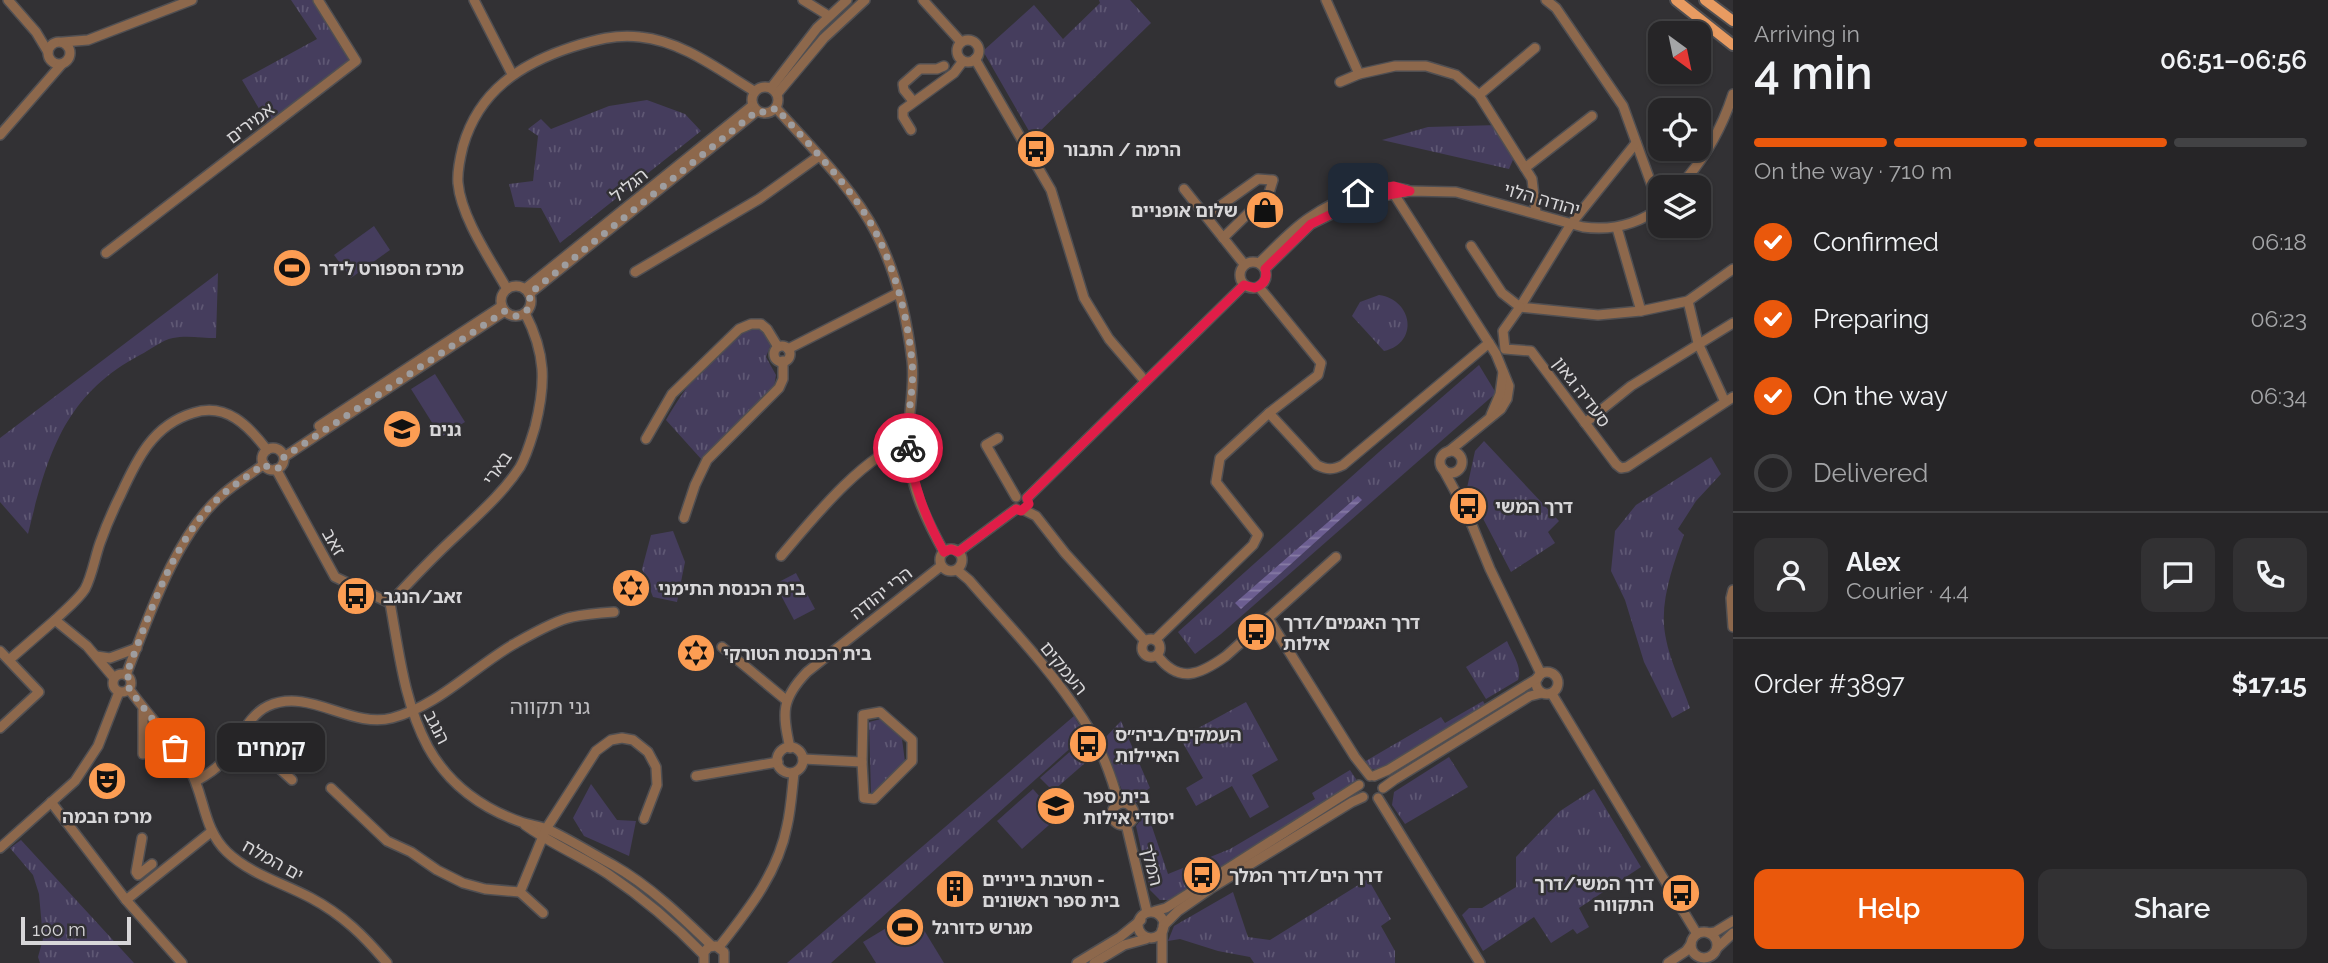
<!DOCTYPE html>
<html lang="en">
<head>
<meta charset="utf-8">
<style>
  :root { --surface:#262527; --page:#323133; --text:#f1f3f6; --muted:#a4a5a7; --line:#424244; --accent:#ea580c }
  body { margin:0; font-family:Raleway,"Noto Sans Hebrew",sans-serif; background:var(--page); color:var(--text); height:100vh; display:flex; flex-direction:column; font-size:26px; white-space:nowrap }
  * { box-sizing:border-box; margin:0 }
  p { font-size:23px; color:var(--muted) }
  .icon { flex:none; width:38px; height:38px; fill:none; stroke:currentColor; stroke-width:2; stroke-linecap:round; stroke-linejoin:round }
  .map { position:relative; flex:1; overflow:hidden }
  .details { display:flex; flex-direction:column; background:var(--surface); width:595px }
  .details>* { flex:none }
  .needle { width:46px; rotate:147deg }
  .controls { position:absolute; left:1648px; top:21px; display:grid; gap:14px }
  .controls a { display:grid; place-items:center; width:63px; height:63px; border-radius:14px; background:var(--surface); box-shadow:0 2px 5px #0004,0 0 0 2px var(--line); font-size:35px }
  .scale { position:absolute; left:21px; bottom:18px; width:110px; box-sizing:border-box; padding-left:7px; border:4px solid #d8d7d9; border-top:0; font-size:19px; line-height:24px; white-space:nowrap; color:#d8d7d9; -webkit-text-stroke:5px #323134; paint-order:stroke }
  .pin { position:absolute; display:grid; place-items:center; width:60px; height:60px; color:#fff; margin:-30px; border-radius:14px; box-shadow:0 4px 10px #0006 }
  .courier { position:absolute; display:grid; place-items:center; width:70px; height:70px; margin:-35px; border:5px solid #e11d48; border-radius:50%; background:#fff; color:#222; box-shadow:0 2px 9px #0007 }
  .bubble { position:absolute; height:49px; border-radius:14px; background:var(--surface); box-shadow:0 2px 5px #0004,0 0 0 2px var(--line); font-size:23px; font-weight:600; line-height:49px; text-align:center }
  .summary em { font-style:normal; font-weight:600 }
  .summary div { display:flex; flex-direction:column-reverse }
  .summary { display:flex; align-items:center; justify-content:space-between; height:119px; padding:0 21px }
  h1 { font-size:46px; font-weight:600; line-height:52px }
  .bar { display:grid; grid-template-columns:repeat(4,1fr); gap:10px 7px; align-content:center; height:84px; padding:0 21px }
  .bar i { height:9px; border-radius:5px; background:var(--line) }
  .bar .on { background:var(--accent) }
  .bar p { grid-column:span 4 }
  .line { display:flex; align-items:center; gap:18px; padding:0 21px; border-top:2px solid var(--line) }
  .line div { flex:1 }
  .round { display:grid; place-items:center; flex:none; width:74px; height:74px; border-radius:14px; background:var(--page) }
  ol { padding:0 21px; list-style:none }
  li { display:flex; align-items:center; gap:21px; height:77px }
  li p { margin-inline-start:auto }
  li .icon { padding:7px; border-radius:50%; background:var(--accent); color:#fff; stroke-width:4 }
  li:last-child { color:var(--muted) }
  li i { width:38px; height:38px; border:4px solid var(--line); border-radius:50% }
  .cta { display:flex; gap:14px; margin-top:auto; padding:14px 21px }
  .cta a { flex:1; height:80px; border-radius:14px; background:var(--accent); color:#fff; font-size:28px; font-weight:600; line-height:80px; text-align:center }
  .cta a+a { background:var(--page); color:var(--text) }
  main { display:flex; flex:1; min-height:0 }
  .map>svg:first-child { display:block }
  .grass { fill:url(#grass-tufts) }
  .pitch { fill:#453d5d }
  .water { fill:url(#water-rules) }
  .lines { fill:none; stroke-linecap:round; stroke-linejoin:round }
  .minor-casing { stroke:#504f52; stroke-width:12 }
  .major-casing { stroke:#504f52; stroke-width:14 }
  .minor { stroke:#8d684c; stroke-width:9 }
  .major { stroke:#e89b61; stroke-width:10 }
  .done { stroke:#9e9d9f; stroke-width:7; stroke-dasharray:0 12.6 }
  .route { stroke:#e11d48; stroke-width:9 }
  .labels { text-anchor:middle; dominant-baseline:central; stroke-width:5; stroke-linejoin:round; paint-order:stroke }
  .street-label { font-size:18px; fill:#d8d7d9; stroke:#323134 }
  .poi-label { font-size:18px; font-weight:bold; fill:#d8d7d9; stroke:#323134; text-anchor:start }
  .quarter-label { font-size:21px; fill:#bebdc0; stroke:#323134 }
</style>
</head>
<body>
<main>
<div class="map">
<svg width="1733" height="963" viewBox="0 0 1733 963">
  <defs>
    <pattern id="grass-tufts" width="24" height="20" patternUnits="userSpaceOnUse" patternTransform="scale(1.75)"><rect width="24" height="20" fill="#453d5d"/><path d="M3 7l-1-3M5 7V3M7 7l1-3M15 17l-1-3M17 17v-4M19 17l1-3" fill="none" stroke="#5f5874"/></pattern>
    <pattern id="water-rules" width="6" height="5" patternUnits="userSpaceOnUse" patternTransform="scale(1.75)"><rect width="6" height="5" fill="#6c5e91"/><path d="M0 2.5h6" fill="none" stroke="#877ca5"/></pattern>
  </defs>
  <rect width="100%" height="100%" fill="#323134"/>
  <!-- grass -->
  <g class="grass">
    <path d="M291,0H318L356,61L270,127L242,80L317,39Z"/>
    <path d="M1099,0H1130L1151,23L1033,138L983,51L1034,5L1063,39L1100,3Z"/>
    <path d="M647,100L685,114L701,131L560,243L541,208L515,207L509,184L533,181L538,136L528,129L541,119L551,129L609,106Z"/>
    <path d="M1498,125L1516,153L1509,169L1382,140L1428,127Z"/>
    <path d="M218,273L216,338C203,338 186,335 173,338C162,340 150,350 140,355C64,395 47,456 28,534L0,502V438Z"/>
    <path d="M1379,295C1413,300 1419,343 1384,351L1352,316L1360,302Z"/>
    <path d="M753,328L762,330L771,344L766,357L776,375L774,387L702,460L666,420C685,387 717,343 753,328Z"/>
    <path d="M1479,365L1496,393L1221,634L1195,654L1178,632L1379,452Z"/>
    <path d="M1484,441L1559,521L1548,532L1555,543L1511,572L1467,488L1475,451Z"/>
    <path d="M1711,457L1721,474L1696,501L1678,529L1684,535C1674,562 1662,595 1664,625C1666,653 1681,682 1690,708L1672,718L1644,662L1625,600L1611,571L1615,531L1636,505Z"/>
    <path d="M673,531L685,562L677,602L653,597L642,569L651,535Z"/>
    <path d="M1507,641C1512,653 1523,668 1518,680L1486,699L1466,667Z"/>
    <path d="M1483,701L1487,708L1381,770L1370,769L1364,762L1441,717L1445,723Z"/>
    <path d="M1246,702L1278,760L1252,775L1269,807L1250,818L1232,786L1196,806L1186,788L1203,778L1180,738Z"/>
    <path d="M1074,716L1085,735L831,963H787Z"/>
    <path d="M881,719L902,739L905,762L871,794L869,722Z"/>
    <path d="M1121,721L1150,788L1147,790L1150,798L1133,803L1125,798L1102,741Z"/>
    <path d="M1073,749L1085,763L1053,791L1040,778Z"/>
    <path d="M1449,757L1468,787L1405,824L1392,805L1394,792Z"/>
    <path d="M1350,770L1356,779L1355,787L1168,900H1160L1150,890L1136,826L1147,812L1168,874L1230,849L1315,799L1312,793Z"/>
    <path d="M591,784L617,820L636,821L629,856L584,836L573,818Z"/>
    <path d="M1594,789L1641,867L1579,908L1589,927L1577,934L1573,929L1551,943L1534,917L1483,951L1462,915L1469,908H1482L1516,887V857L1560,811Z"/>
    <path d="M21,840L134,963H40L38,957L43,939L39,894L33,875L10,848Z"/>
    <path d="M1368,879L1391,919L1381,926L1395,951V963H1254L1250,957L1218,951L1180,939L1168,941L1174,926L1233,892L1248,937L1270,940Z"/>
  </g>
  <!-- pitch -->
  <g class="pitch">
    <path d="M374,226L390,250L351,278L334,255Z"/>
    <path d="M435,374L465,422L441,437L411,389Z"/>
    <path d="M796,573L815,609L794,620L775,584Z"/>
    <path d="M1033,789L1058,817L1022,849L997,821Z"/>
    <path d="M913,912L944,963H876L863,942Z"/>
  </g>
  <!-- water -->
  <path class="water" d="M1358,496L1362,500L1241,609L1235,603Z"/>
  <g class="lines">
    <!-- minor casing -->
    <g class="minor-casing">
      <g id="minor">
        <path d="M8,0L36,32L48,52"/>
        <path d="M474,0L512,74"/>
        <path d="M803,0L829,16"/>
        <path d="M923,0L961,42"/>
        <path d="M1326,0L1359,74"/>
        <path d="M1546,0L1556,8L1623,106L1660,208"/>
        <circle cx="968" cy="51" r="11"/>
        <circle cx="59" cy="53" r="11"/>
        <path d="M63,42L88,40L192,0"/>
        <path d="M975,59L1051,190L1084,298L1109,339L1145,381"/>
        <path d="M1340,82L1359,74L1395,66H1426L1456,75L1479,95L1532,179L1536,213"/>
        <circle cx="765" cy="100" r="13"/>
        <path d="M771,88L817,28L847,0"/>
        <path d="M777,94L824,38L865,0"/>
        <path d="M1479,95L1535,48"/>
        <path d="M913,101L904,90L903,84L920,69H937L944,66"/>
        <path d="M776,108C810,146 853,188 876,233C896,272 907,318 912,361C915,388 908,415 908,441C907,480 925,518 944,552"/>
        <path d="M911,130L903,117V110L954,73L963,61"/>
        <path d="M0,135L61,65"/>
        <path d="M1636,143L1571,224L1520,307L1598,315L1641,311L1688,301L1733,269"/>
        <path d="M1525,168L1592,116"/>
        <path d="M1679,187C1703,161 1722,128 1733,94"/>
        <path d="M1184,189L1244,264"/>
        <path d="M1394,194L1496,354L1509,386L1507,399L1501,409L1448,452"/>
        <path d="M1206,216L1258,179L1273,180L1269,193L1223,238"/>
        <path d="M1617,228L1641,311"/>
        <path d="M1471,246L1502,293L1520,307L1503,331L1505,349L1531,351L1616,464L1621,468L1627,467L1733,397"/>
        <path d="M106,253L356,61L318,0"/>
        <circle cx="1253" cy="275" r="13"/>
        <path d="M1259,263C1275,248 1291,230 1309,218C1334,201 1377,181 1407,190"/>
        <path d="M1265,269L1311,224L1360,200L1410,191L1456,192L1583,227C1612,231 1637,225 1661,207"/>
        <path d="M635,272L759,199L819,156"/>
        <circle cx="516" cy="301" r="15"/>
        <path d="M507,289C490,259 461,217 458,183C457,171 460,158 463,146C479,91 520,64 572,47C594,40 616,34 640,37C682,41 719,70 754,91"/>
        <path d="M525,289L752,106"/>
        <path d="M529,294L757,111"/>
        <path d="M1688,301L1698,343L1725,402"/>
        <circle cx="782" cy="354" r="8"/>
        <path d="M788,349L898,293"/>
        <path d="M1269,413L1317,465C1327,470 1333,470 1343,465L1489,343"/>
        <path d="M1491,415L1500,394L1503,372"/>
        <path d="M1585,423L1631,386L1733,323"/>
        <path d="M319,426L502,306"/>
        <path d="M998,438L986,445L1016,497"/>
        <path d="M646,439L672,394L739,329L751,324H761L767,329L778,347"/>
        <circle cx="273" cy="459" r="11"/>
        <circle cx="1451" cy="462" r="11"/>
        <path d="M284,457L505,311"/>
        <path d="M276,469L335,577L390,603"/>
        <path d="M1443,469L1467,513L1490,569L1541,674"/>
        <path d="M1027,498L1244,285"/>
        <path d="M1024,510L1036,516L1065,553L1145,641"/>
        <path d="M684,518L695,485L707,460L779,388L783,379V361"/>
        <circle cx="951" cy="560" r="11"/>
        <path d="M958,552L1016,509"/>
        <path d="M781,556C809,523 865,453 907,443"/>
        <path d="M957,570L969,580C1008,625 1051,669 1083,719C1100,745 1111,774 1119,804"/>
        <path d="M1733,590L1731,598L1733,627"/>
        <path d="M390,603C399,652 404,702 428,747C449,785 481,808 521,822C530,825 539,826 547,829C569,839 591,853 613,865C650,886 682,917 712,946"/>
        <path d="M390,603C412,579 434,556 458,534C480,513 503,493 520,467C527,455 531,440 535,427C546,383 546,354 525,313"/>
        <path d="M1268,618L1355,757L1370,776"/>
        <path d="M55,620C65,610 78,600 85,589C92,576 95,557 100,543C106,526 113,510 121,494C137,459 153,425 193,413C226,402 249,426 267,450"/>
        <circle cx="1151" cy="648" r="9"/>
        <path d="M1155,640L1253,545L1258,535L1216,482L1220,458L1269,413L1318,375L1321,363L1259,287"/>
        <path d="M722,647L786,700"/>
        <path d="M0,651L39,692L0,728"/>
        <path d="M1157,655C1179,685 1201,674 1226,656L1336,557"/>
        <path d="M96,656L110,658L137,648"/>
        <path d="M9,660L55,620L87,646L114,678"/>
        <circle cx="1547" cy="683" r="11"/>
        <circle cx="122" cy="683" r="9"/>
        <path d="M126,675C148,619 175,536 221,496C234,484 250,475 264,464"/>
        <path d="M129,689C148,715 171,739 188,766C205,794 202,828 227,852C250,874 283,883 311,898C343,915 364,936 387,963"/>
        <path d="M1552,694L1697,934"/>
        <path d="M143,710V754"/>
        <path d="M880,712L912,740V761L874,799L864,798L862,762L863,715Z"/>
        <path d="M242,734L292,780"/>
        <circle cx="790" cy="760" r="13"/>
        <path d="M790,748C782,713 781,699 807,672L941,566"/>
        <path d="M803,759L862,762"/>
        <path d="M696,776L778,762"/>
        <path d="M1374,776L1388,770L1538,678"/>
        <path d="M196,781C205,776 214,771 221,763C238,746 246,716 268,706C309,687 351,729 392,718C438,706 474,667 514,644C530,635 556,620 572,617C586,614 600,613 614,612"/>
        <path d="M331,788L387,841L411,852L437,870L463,883L485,889L520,892"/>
        <path d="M1383,788L1394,780L1530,696L1542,693"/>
        <path d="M1378,798L1480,963"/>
        <path d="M51,802L126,900L182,963"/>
        <circle cx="1123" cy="814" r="11"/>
        <path d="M1126,824L1147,912"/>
        <path d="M525,825C551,844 581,856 608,874C645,899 672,922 703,954"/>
        <path d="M142,838L136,872L138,875L152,864"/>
        <path d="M0,848L75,781L98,746L119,692"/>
        <path d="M126,900L211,832"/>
        <path d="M1155,911L1166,908L1359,785"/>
        <circle cx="1151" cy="925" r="13"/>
        <path d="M543,913L520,892L546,829L596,751L611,740L622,738L633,740L648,752L656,767L657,785L644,819"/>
        <path d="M1163,926L1178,911L1210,889L1352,802L1363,797"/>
        <path d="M1162,930V963"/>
        <circle cx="1704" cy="945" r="13"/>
        <path d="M1709,933L1715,932L1733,921"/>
        <path d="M719,947C748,910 778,873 787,826C791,809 792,790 794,773"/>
        <path d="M1717,948L1733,933"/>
        <path d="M704,963V952L709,947L716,946L724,952V963"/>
        <path d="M1077,963L1120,937L1141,920"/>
        <path d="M1094,963L1124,945L1146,939"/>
        <path d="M1668,963L1686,951L1691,944"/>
      </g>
    </g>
    <!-- major casing -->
    <g class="major-casing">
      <g id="major">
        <path d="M1676,0L1733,45"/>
        <path d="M1705,0L1733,21"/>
      </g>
    </g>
    <!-- minor -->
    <use href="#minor" class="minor"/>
    <!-- major -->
    <use href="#major" class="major"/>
  </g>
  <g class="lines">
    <!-- done -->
    <path class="done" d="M175,748L129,689L131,680L126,675C149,617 173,538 221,496C234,484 250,475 264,464L270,469L279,468L284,457L505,311L516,316C528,313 532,306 529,294L757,111L768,113L776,108C809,145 854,189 876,233C896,272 908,319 912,362C915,391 905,420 908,448"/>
    <!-- route -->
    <path class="route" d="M908,448C914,486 925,517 944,552L951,549L958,552L1016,509L1021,511L1029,504L1027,498L1244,285L1255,288C1264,284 1268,278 1265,269L1311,224L1360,200L1410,191L1394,186L1358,193"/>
  </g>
  <!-- icons -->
  <defs>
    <g id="bus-disc" transform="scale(2.0125)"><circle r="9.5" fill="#fc9d53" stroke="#323134"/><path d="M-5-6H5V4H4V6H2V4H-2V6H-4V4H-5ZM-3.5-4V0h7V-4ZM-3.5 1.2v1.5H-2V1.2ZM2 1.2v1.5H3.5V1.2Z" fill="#111"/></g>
    <g id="shop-disc" transform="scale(2.0125)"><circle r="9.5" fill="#fc9d53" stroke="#323134"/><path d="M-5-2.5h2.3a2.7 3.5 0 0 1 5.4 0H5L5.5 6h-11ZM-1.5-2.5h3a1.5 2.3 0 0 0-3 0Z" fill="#111"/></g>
    <g id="stadium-disc" transform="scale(2.0125)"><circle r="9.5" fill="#fc9d53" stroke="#323134"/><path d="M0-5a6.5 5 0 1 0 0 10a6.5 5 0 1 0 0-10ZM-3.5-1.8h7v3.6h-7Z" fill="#111"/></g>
    <g id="school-disc" transform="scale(2.0125)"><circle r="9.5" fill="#fc9d53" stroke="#323134"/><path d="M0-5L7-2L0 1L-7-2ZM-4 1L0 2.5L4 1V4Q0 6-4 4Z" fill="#111"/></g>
    <g id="synagogue-disc" transform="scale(2.0125)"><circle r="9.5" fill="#fc9d53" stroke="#323134"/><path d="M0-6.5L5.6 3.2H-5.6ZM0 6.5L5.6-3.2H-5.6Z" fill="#111"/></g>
    <g id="theatre-disc" transform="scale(2.0125)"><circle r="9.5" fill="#fc9d53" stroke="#323134"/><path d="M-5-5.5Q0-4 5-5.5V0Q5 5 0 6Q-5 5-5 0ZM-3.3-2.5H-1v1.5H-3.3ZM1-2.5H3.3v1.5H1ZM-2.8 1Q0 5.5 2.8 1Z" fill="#111"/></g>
    <g id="building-disc" transform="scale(2.0125)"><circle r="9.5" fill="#fc9d53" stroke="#323134"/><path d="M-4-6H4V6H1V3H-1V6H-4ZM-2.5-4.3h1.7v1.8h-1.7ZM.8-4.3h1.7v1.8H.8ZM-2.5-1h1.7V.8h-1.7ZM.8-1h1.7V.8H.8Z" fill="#111"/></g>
  </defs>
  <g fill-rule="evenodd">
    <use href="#bus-disc" x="1036" y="149"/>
    <use href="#shop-disc" x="1265" y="210"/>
    <use href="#stadium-disc" x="292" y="268"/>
    <use href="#school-disc" x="402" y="429"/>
    <use href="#bus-disc" x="1468" y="506"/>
    <use href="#synagogue-disc" x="631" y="588"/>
    <use href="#bus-disc" x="356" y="596"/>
    <use href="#bus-disc" x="1256" y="632"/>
    <use href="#synagogue-disc" x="696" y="653"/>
    <use href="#bus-disc" x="1088" y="744"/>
    <use href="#theatre-disc" x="107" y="781"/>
    <use href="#school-disc" x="1056" y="806"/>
    <use href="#bus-disc" x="1202" y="875"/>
    <use href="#building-disc" x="955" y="889"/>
    <use href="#bus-disc" x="1681" y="893"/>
    <use href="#stadium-disc" x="905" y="927"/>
  </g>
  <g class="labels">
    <!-- street labels -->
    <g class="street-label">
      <text transform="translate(250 123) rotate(-37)">אמירים</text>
      <text transform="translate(629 185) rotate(-39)">הגליל</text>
      <text transform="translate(1542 199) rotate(16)">יהודה הלוי</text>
      <text transform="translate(1582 392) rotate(53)">סעדיה גאון</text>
      <text transform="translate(497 468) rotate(-55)">בארי</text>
      <text transform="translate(334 542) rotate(61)">זאב</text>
      <text transform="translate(881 593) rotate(-38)">הרי יהודה</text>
      <text transform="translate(1064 668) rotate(51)">העמקים</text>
      <text transform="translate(437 727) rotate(63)">הנגב</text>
      <text transform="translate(273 860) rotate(29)">ים המלח</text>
      <text transform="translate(1152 865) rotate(76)">המלך</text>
    </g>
    <!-- poi labels -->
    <g class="poi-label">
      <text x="1063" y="149">הרמה / התבור</text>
      <text x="1238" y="210" text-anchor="end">שלום אופניים</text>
      <text x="319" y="268">מרכז הספורט לידר</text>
      <text x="429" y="429">גנים</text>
      <text x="1495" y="506">דרך המשי</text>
      <text x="658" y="588">בית הכנסת התימני</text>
      <text x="383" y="596">זאב/הנגב</text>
      <text x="1283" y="622">דרך האגמים/דרך<tspan x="1283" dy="21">אילות</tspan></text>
      <text x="723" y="653">בית הכנסת הטורקי</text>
      <text x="1115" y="734">העמקים/ביה״ס<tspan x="1115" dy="21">האיילות</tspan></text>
      <text x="1083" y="796">בית ספר<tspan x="1083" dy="21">יסודי אילות</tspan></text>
      <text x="107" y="816" text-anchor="middle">מרכז הבמה</text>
      <text x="1229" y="875">דרך הים/דרך המלך</text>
      <text x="982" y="879">חטיבת בייניים -<tspan x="982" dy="21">בית ספר ראשונים</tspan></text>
      <text x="1654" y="883" text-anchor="end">דרך המשי/דרך<tspan x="1654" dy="21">התקווה</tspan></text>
      <text x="932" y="927">מגרש כדורגל</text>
    </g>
    <!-- quarter labels -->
    <g class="quarter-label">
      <text x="550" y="706">גני תקווה</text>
    </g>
  </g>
</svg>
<div class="controls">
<a><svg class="needle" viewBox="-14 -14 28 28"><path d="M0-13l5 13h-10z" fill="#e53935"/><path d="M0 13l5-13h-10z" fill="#a4a5a7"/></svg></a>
<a><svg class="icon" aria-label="locate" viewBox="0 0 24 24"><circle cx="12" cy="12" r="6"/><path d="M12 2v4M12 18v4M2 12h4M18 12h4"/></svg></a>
<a><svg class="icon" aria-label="layers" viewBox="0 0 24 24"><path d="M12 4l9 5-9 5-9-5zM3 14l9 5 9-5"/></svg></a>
</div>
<div class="scale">100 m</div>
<div class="pin" style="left:175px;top:748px;background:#ea580c"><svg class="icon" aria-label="bag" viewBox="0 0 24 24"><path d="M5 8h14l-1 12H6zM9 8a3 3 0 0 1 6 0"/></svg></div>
<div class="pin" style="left:1358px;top:193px;background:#1f2937"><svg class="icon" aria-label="home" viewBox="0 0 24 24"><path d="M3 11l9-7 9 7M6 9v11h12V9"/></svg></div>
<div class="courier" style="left:908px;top:448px"><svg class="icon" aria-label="bike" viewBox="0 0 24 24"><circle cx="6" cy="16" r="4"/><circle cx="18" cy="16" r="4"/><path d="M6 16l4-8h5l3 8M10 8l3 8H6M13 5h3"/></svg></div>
<div class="bubble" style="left:217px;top:723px;width:108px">קמחים</div>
</div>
<section class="details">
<div class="summary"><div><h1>4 min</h1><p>Arriving in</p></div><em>06:51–06:56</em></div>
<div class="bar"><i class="on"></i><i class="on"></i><i class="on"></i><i></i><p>On the way · 710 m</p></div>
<ol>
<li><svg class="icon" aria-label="check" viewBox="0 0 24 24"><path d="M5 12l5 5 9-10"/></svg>Confirmed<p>06:18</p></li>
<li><svg class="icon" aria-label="check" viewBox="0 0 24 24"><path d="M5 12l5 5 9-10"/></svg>Preparing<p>06:23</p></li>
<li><svg class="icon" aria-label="check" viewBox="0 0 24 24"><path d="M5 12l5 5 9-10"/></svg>On the way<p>06:34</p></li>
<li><i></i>Delivered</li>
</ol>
<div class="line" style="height:126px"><a class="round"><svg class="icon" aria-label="person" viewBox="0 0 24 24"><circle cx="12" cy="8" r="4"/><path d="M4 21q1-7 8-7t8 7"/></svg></a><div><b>Alex</b><p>Courier · 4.4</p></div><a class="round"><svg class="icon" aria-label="chat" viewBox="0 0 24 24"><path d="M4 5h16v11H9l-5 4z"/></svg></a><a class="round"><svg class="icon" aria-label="phone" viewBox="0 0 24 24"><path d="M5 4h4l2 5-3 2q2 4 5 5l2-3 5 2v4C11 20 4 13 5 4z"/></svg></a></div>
<div class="line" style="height:91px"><div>Order #3897</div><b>$17.15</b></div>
<div class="cta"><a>Help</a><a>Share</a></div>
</section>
</main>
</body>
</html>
